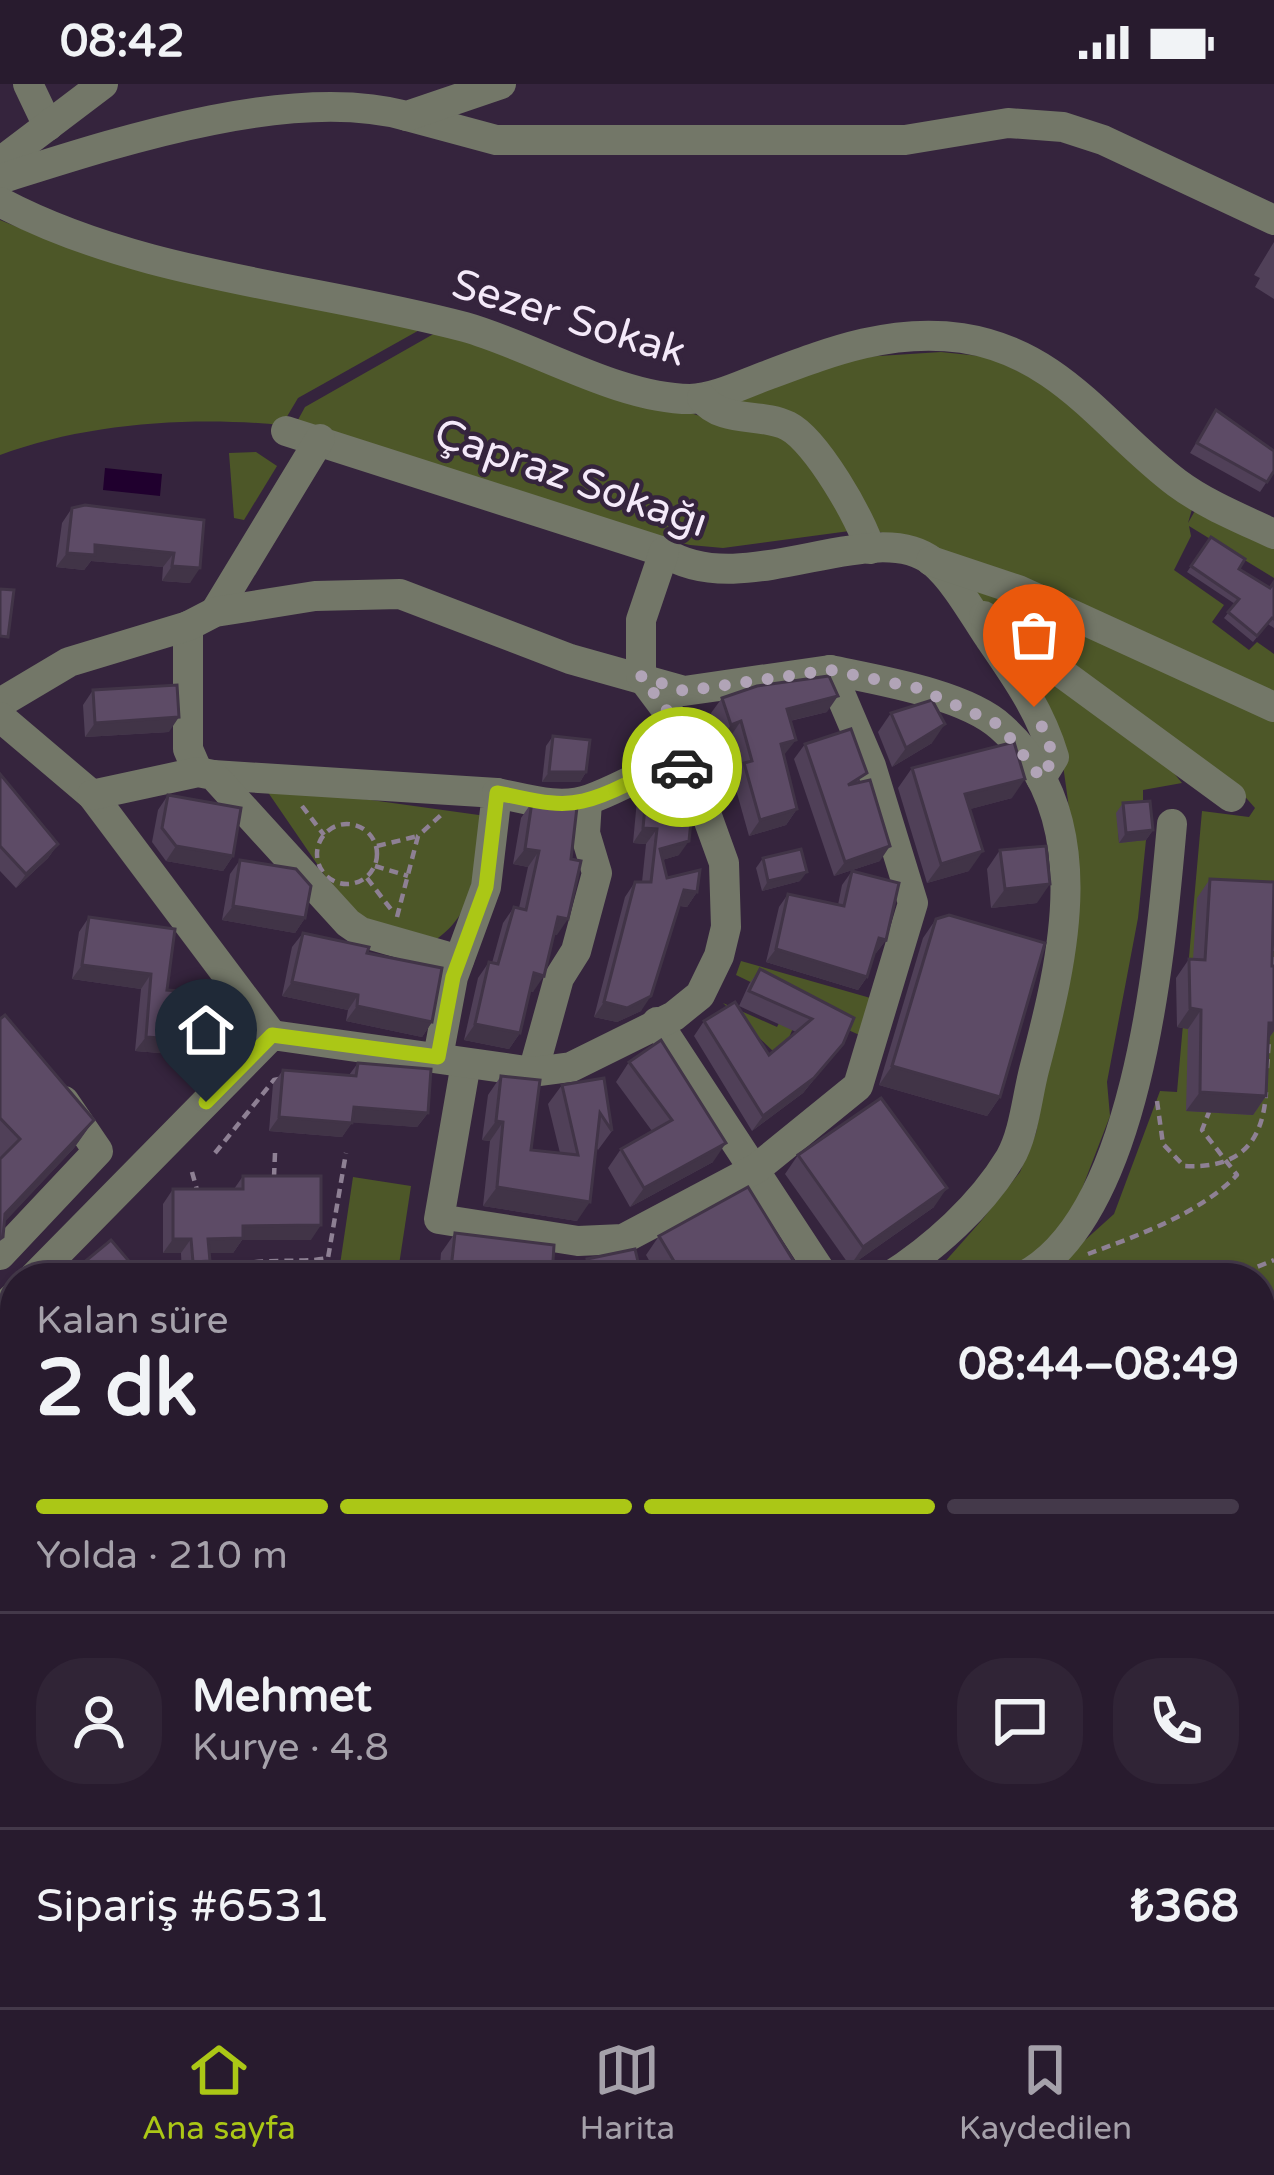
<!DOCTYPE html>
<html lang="tr">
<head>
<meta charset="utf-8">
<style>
  :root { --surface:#281b2e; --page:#302436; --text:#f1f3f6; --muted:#a5a1aa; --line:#44394a; --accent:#abc716 }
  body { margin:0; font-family:"Varela Round",sans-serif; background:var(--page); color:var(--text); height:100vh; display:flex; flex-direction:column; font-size:45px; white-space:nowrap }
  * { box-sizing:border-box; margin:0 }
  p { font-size:39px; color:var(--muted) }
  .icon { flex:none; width:66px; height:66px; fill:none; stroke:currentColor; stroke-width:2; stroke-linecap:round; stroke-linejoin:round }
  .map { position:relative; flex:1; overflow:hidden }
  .panel { position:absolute; left:0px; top:1179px; width:1275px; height:744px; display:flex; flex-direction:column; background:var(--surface); border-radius:48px 48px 0 0; box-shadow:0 3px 9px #0004,0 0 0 3px var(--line) }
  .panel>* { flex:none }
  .pin { position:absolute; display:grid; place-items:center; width:102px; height:102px; color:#fff; margin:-123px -51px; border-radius:50% 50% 50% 0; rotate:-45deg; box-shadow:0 0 12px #0007 }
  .pin .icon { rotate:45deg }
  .courier { position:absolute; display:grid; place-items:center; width:120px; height:120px; margin:-60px; border:9px solid #abc716; border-radius:50%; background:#fff; color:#222; box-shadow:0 3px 15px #0007 }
  .summary em { font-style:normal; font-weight:700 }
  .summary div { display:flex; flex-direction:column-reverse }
  .summary { display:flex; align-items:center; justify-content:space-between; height:204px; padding:0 36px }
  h1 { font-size:78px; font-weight:700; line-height:90px }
  .bar { display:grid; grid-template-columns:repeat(4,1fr); gap:18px 12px; align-content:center; height:144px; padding:0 36px }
  .bar i { height:15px; border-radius:9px; background:var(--line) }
  .bar .active { background:var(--accent) }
  .bar p { grid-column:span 4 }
  .line { display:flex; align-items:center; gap:30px; padding:0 36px; border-top:3px solid var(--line) }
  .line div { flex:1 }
  .round { display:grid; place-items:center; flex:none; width:126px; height:126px; border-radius:48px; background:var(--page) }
  .status { display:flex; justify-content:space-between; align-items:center; height:84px; padding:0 60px; background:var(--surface); direction:ltr }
  .status svg { height:33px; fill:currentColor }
  .tab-bar { display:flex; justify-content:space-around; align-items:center; height:168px; border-top:3px solid var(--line); background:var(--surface); font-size:33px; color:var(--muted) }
  .tab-bar a { display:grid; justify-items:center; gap:6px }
  .tab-bar .active { color:var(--accent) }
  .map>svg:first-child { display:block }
  .green { fill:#4d5728 }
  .water { fill:#20002e }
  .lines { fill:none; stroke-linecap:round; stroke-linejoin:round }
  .path { stroke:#8e8094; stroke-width:4.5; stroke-dasharray:9 6; stroke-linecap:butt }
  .minor { stroke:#737768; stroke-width:30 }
  .major { stroke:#bac2a4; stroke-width:30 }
  .wall { fill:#504058 }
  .shaded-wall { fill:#413447 }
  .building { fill:#5d4b66; stroke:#413447; stroke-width:3 }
  .done { stroke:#b1a4b7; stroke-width:12; stroke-dasharray:0 21.6 }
  .route { stroke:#abc716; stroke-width:15 }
  .labels { text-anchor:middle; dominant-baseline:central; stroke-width:9; stroke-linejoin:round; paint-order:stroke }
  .street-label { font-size:42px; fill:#f4e9f9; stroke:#35243d }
</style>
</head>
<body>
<div class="status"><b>08:42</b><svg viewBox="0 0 49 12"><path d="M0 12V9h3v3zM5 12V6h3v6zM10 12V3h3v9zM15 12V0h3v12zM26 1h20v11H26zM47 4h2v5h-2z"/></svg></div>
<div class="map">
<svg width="1274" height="1923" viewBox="0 0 1274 1923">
  <rect width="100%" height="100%" fill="#35243d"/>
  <!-- green -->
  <g class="green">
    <path d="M0,136L37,151L423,244L298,314L282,341C192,332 85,339 0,371Z"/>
    <path d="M437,248L725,340L783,348L857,446L723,464L690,461L581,436L293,345L305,323Z"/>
    <path d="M941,268L989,273L1040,298L1195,415L1188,439L1200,418L1274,458V494L1189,442L1191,452L1174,486L1224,521L1212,538L1249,566L1257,558L1274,570V612L1018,496L877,447L843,388L729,318L848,274Z"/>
    <path d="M256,368L277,382L244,436L234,434L229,369Z"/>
    <path d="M987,505L1274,634V1774L1260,1766V1194H1043L1114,1130L1160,1007L1177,1008L1202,727L1249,733L1255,724L1240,707L970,510Z"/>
    <path d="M1002,556L1159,671L1182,699L1143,706V726L1117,729L1119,758L1146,756L1138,834L1107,998L1110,1032L1078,1115L1038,1173L1006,1190L921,1194L942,1181L981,1137L1020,1088L1036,1049L1080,803L1063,681Z"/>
    <path d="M263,701L486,732C477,780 477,831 432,858L354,834Z"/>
    <path d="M741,877L874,915L864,953L801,925L788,956L775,969L723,919L777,943L790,917L736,891Z"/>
    <path d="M353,1093L411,1102L397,1194H338Z"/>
    <path d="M1260,1807L1274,1810V1883L1260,1881Z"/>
    <path d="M9,1822L15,1824V1908H301L352,1923H11Z"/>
    <path d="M460,1908H1074L1125,1923H480Z"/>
  </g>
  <!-- water -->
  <path class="water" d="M105,384L162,390L160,412L103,406Z"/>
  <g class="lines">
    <!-- path -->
    <g class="path">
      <path d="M302,722L324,751"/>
      <circle cx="347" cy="770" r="30"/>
      <path d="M377,762L418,752"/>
      <path d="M375,782L408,792"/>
      <path d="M367,794L393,828"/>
      <path d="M397,833L418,752L441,731"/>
      <path d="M1272,882L1274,852"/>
      <path d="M1267,984L1269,954"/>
      <path d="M1157,1017L1163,1060L1184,1082C1237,1085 1263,1061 1266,1008"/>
      <path d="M215,1069L274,996L283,994"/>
      <path d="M192,1088L197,1106"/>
      <path d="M274,1093L275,1069"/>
      <path d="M1088,1170C1139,1151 1199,1130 1237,1091L1202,1046L1209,1028"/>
      <path d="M213,1194C238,1169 295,1181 328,1174L346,1069"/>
      <path d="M1230,1194L1274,1176"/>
      <path d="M1260,1657L1274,1661"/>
      <path d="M1260,1694L1274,1697"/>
    </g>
    <!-- minor -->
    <g class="minor">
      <path d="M28,0L48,42"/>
      <path d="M407,32L496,56H905L1008,39L1063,43L1103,56L1274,136"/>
      <path d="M0,78L103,0"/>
      <path d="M0,95C114,59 291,0 407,32L501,0"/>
      <path d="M0,118C142,193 311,202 465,243C533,262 619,315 690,315C716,314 743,300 768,291C832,267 892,244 962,254C1061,269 1105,345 1177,399C1205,420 1242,435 1274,450"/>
      <path d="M702,314C723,340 760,328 788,342C816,356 862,436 870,465"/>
      <path d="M286,347L664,468C743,520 873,430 933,478C955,497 972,528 988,552C1015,591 1041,628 1054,673L1041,694"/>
      <path d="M931,477L1018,506L1274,623"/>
      <path d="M215,528L320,355"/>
      <path d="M984,532L1231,713"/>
      <path d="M188,542V665L198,688"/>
      <path d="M0,619L69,578L188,542L215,528L315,512L400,510L570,575L684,607L830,586"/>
      <path d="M0,633L92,711L272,951"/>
      <path d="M213,691L497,709L486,803L453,893L438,973"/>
      <path d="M497,709C527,715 561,726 590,715C631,700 640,686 687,682"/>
      <path d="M92,711L198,688L213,691L348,839L361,848L459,876"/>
      <path d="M657,938L825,1194"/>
      <path d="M466,979L439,1135L578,1157L623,1155L757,1084L858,1002L913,819L871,682L830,586C877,596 965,610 1001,643C1100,731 1063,876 1034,986C1027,1013 1024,1050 1010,1074C981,1122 934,1164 887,1194"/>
      <path d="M533,988L559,894L576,867L597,789L585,749L587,717"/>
      <path d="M0,1171L98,1067L64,1017"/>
      <path d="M33,1194L272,951L533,988L571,983L674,932L700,911L719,872L726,843L724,779L671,632L641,592V536L664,468"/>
      <path d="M1020,1194C1140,1136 1161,861 1172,740"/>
      <path d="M0,1227L15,1212"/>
      <path d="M0,1607L15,1612"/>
      <path d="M1260,1783L1274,1791"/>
      <path d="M375,1908L415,1923"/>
    </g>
    <!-- major -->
    <g class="major">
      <path d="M0,1477L15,1482"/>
      <path d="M0,1505L15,1509"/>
      <path d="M0,1779L15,1784"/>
      <path d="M0,1803L15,1807"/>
      <path d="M1260,1900L1274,1903"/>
      <path d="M1173,1908L1226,1923"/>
    </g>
  </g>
  <!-- wall -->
  <g class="wall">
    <path d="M1274,158V215L1255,203L1260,194L1254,191Z"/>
    <path d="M1216,326L1274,387L1260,408L1190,369Z"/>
    <path d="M72,424L204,436L190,499L162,497L163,483L91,477L84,486L56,483L62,439Z"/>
    <path d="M1211,453L1239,485L1270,504L1274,498V544L1268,540L1253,558L1224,534L1235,520L1187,488Z"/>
    <path d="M93,606L169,648L85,653L83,621Z"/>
    <path d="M722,614L827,628L790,637L784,672L797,725L786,741L749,752L733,695L739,686L730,653L720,656L711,629Z"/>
    <path d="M891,629L932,659L892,683L878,648Z"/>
    <path d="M553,652L586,688L580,698H542L546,662Z"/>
    <path d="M805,660L861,698L880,777L834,792L794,675Z"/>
    <path d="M912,684L1012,714L970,725L969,787L927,799L898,704Z"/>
    <path d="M0,690L58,760L48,774L16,804L0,787Z"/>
    <path d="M647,701L679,771L662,776L667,794L697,808L687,823L680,822L641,927L617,938L594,933L625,813L635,798H642L646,760L633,759L637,716Z"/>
    <path d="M168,711L233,772L223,787L166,777L152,758L158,726Z"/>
    <path d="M532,718L557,851L554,850L533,908L530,907L520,949L509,965L464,956L478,894L489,878L492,879L503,839L514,823L519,824L528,783L513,780L521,734Z"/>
    <path d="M1123,719L1153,746L1146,756L1119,759L1116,729Z"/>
    <path d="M1000,766L1037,819L991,824L987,785Z"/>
    <path d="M763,774L800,797L762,807L756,784Z"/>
    <path d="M240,776L305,834L295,849L222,836L230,790Z"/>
    <path d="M852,787L886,856L876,869H874L867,893L858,906L766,878L779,823L788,810L838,821L842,801Z"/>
    <path d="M1210,795L1272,882H1274V947L1268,955L1266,1012L1253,1031L1186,1027L1188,945L1177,943L1176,894L1189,875H1193L1197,814Z"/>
    <path d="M89,833L167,906L222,974L135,967L141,905L72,895L79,848Z"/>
    <path d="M936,835L1000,1013L987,1032L879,1001L923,854Z"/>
    <path d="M303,849L367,869L432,938L422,953L346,937L348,926L282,912L292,863Z"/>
    <path d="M760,885L843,960L803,1009L752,1047L694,952L704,937L769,971L796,948L739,922L749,900Z"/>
    <path d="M0,935L94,1036L74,1064L4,1138L0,1157Z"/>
    <path d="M629,978L713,1078L630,1123L608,1084L621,1065L652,1047L616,998Z"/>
    <path d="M358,979L428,1029L417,1043L352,1038L342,1053L269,1047L273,1000L283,986L349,991Z"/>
    <path d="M501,992L531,1066L560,1069L548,1020L562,1001L604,994L612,1047L598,1066L596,1063L577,1137L483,1122L490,1057L482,1056L488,1011Z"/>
    <path d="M798,1071L934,1123L850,1182L785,1090Z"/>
    <path d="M243,1092L311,1156H242L233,1169H209L200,1191L182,1192L181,1169H163V1120L173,1105H234Z"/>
    <path d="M455,1149L552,1194H439L441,1169Z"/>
    <path d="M659,1152L804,1194H659L646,1171Z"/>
    <path d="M587,1175L642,1194H578L577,1190Z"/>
    <path d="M15,1256V1318L0,1302V1274Z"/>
    <path d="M15,1360V1429L13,1431L0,1417V1374Z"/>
  </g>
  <!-- shaded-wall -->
  <g class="shaded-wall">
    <path d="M95,461L174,469L163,483L91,477L84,486L56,483L67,469Z"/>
    <path d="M172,482L200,484L190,499L162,497Z"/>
    <path d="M838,612L827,628L776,640L787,625Z"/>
    <path d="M179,633L169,648L85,653L95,639Z"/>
    <path d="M741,637L730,653L720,656L731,641Z"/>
    <path d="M945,640L932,659L892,683L906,664Z"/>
    <path d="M796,656L784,671L781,660Z"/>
    <path d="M549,688H586L580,698H542Z"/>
    <path d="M1025,695L1012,714L952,730L965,710Z"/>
    <path d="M797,725L786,741L749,752L760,736Z"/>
    <path d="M643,744L657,745L646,760L633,759Z"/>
    <path d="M1153,746L1146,756L1119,759L1126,749Z"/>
    <path d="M689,757L679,771L653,779L660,765Z"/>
    <path d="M58,760L48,774L16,804L26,790Z"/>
    <path d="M176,762L233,772L223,787L166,777Z"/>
    <path d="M890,762L880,777L834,792L845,778Z"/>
    <path d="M525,765L539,767L528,783L513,780Z"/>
    <path d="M983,767L969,787L927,799L941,780Z"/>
    <path d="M807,788L800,797L762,807L768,797Z"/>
    <path d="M1050,800L1037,819L991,824L1005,805Z"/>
    <path d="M684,806L697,808L687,823L674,821Z"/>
    <path d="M233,822L305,834L295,849L222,836Z"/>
    <path d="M558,833L568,835L557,851L547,848Z"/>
    <path d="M879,854L886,856L876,869L869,868Z"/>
    <path d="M776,865L867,893L858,906L766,878Z"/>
    <path d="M82,881L151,890L141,905L72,895Z"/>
    <path d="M534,889L544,892L533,908L523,905Z"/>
    <path d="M292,898L358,911L348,926L282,912Z"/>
    <path d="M651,912L641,927L617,938L594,933L604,918Z"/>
    <path d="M357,922L432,938L422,953L346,937Z"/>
    <path d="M1190,924L1201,926L1188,945L1177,943Z"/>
    <path d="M1269,939H1274V947L1266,958Z"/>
    <path d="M475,940L520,949L509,965L464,956Z"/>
    <path d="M146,953L232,959L222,974L135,967Z"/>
    <path d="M843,960L803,1009L752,1047L763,1032Z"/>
    <path d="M892,982L1000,1013L987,1032L879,1001Z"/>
    <path d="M1200,1008L1266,1012L1253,1031L1186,1027Z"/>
    <path d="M354,1023L428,1029L417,1043L344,1038Z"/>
    <path d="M279,1033L352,1039L342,1053L269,1047Z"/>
    <path d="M94,1036L74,1064L0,1143L5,1130Z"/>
    <path d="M496,1037L503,1038L490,1057L482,1056Z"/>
    <path d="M726,1059L713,1078L630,1123L644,1104Z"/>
    <path d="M497,1103L590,1118L577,1137L483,1122Z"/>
    <path d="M947,1104L934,1123L850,1182L863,1163Z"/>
    <path d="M321,1141L311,1156H242L233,1169H198L208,1155L243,1142Z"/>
    <path d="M173,1155H191L181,1169H163Z"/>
    <path d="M210,1177L200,1191L182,1192L193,1178Z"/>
    <path d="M1274,1520V1534L1260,1540V1525Z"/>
  </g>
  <!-- building -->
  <g class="building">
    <path d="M1216,326L1274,367V387L1267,398L1197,359Z"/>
    <path d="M85,421L204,436L200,484L172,482L174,469L95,461V471L67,469L72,424Z"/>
    <path d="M1211,453L1245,475L1239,485L1270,504L1274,498V535L1272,534L1257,552L1228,528L1239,515L1191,482Z"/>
    <path d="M0,505L14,506L8,553L0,552Z"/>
    <path d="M829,592L838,612L787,625L796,656L781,660L797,725L760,736L744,679L752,677L741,637L731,641L722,614L757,602Z"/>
    <path d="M177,601L179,633L95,639L93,606Z"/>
    <path d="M932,616L945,640L906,664L891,629Z"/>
    <path d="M851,645L867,689L848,701L870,696L890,762L845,778L805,660Z"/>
    <path d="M553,652L590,656L586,688H549Z"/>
    <path d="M1014,658L1025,695L965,710L983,767L941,780L912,684Z"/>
    <path d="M686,688L694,709L689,757L660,765L667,794L700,786L697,808L684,806L651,912L627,924L604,918L635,798H651L657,745L643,744L647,701Z"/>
    <path d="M0,690L58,760L26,790L0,762Z"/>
    <path d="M168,711L241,724L233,772L176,762L162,744Z"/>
    <path d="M1150,717L1153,746L1126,749L1123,719Z"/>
    <path d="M532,718L577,723L571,775L581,777L568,835L558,833L544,892L534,889L520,949L475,940L489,878L498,880L514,823L526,826L539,767L525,765Z"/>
    <path d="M1046,762L1050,800L1005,805L1000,766Z"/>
    <path d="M801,765L807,788L768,797L763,774Z"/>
    <path d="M240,776L296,785L311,802L305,834L233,822Z"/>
    <path d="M852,787L899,799L886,856L879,854L867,893L776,865L788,810L844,822Z"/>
    <path d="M1210,795L1274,798L1272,882H1274V939H1269L1266,1012L1200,1008L1201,926L1190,924L1189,875L1205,876Z"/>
    <path d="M949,831L1045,859L1000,1013L892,982L936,835Z"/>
    <path d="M89,833L175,845L167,906L236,911L232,959L146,953L151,890L82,881Z"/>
    <path d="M303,849L369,863L367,869L442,884L432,938L357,922L358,911L292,898Z"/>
    <path d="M760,885L854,934L843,960L814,994L763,1032L704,937L735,918L769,971L812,935L749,907Z"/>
    <path d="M5,931L94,1036L5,1130L3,1153L0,1155V1075L20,1055L0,1034V935Z"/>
    <path d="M661,956L726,1059L644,1104L621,1065L672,1036L629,978Z"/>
    <path d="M358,979L431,985L428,1029L354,1023L352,1039L279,1033L283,986L356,992Z"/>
    <path d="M501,992L540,996L531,1066L578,1071L562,1001L604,994L612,1047L600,1029L590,1118L497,1103L503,1038L496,1037Z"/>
    <path d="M881,1014L947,1104L863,1163L798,1071Z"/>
    <path d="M243,1092H321V1141L243,1142V1154L208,1155L210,1177L193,1178L191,1155H173V1105H243Z"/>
    <path d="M748,1103L804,1194H684L659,1152Z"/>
    <path d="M455,1149L554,1161L552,1194H450Z"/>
    <path d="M111,1156L139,1189L133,1194H65Z"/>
    <path d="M635,1165L642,1194H591L587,1175Z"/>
    <path d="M263,1182L332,1191V1194H261Z"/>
    <path d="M1273,1223L1274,1520L1260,1525V1341L1265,1338L1260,1329V1229Z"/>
    <path d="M15,1256V1269L8,1262Z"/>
    <path d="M15,1360V1394L0,1378V1374Z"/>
    <path d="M0,1622L15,1628V1664L4,1696L0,1698Z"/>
  </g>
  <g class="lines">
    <!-- done -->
    <path class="done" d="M682,683L687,682L671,632L641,592L684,607L830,586L917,604L1000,641L1041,694L1054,673L1034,623"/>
    <!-- route -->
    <path class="route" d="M206,1018L272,951L438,973L453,893L486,803L497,709C526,714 555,724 583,717C621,709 640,686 682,683"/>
  </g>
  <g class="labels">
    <!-- street labels -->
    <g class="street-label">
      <text transform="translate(569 234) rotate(17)">Sezer Sokak</text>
      <text transform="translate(571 394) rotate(19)">Çapraz Sokağı</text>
    </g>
  </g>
</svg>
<div class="pin" style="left:1034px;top:623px;background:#ea580c"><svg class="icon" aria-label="bag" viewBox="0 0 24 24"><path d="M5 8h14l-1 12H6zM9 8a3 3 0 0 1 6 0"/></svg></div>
<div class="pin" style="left:206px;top:1018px;background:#1f2937"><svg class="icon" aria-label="home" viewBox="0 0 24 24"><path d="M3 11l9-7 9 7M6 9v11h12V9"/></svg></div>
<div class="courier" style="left:682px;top:683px"><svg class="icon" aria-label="car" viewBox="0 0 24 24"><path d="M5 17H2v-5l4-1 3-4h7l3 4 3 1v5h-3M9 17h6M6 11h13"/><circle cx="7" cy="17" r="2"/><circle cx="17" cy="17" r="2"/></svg></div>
<section class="panel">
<div class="summary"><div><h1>2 dk</h1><p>Kalan süre</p></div><em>08:44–08:49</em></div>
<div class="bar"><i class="active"></i><i class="active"></i><i class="active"></i><i></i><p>Yolda · 210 m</p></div>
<div class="line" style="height:216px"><a class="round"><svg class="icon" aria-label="person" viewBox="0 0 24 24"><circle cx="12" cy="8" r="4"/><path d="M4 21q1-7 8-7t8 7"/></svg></a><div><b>Mehmet</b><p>Kurye · 4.8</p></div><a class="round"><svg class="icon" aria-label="chat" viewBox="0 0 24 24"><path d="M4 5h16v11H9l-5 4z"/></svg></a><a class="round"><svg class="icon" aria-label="phone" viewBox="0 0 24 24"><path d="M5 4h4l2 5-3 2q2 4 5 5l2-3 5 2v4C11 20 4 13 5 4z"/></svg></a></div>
<div class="line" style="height:156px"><div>Sipariş #6531</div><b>₺368</b></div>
</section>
</div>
<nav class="tab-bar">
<a class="active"><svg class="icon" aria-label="home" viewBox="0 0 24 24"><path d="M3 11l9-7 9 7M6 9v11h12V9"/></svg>Ana sayfa</a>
<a><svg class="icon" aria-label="map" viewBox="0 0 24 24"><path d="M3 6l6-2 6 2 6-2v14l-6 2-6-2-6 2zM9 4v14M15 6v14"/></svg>Harita</a>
<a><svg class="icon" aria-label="saved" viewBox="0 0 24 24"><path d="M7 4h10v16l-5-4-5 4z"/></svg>Kaydedilen</a>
</nav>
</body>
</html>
